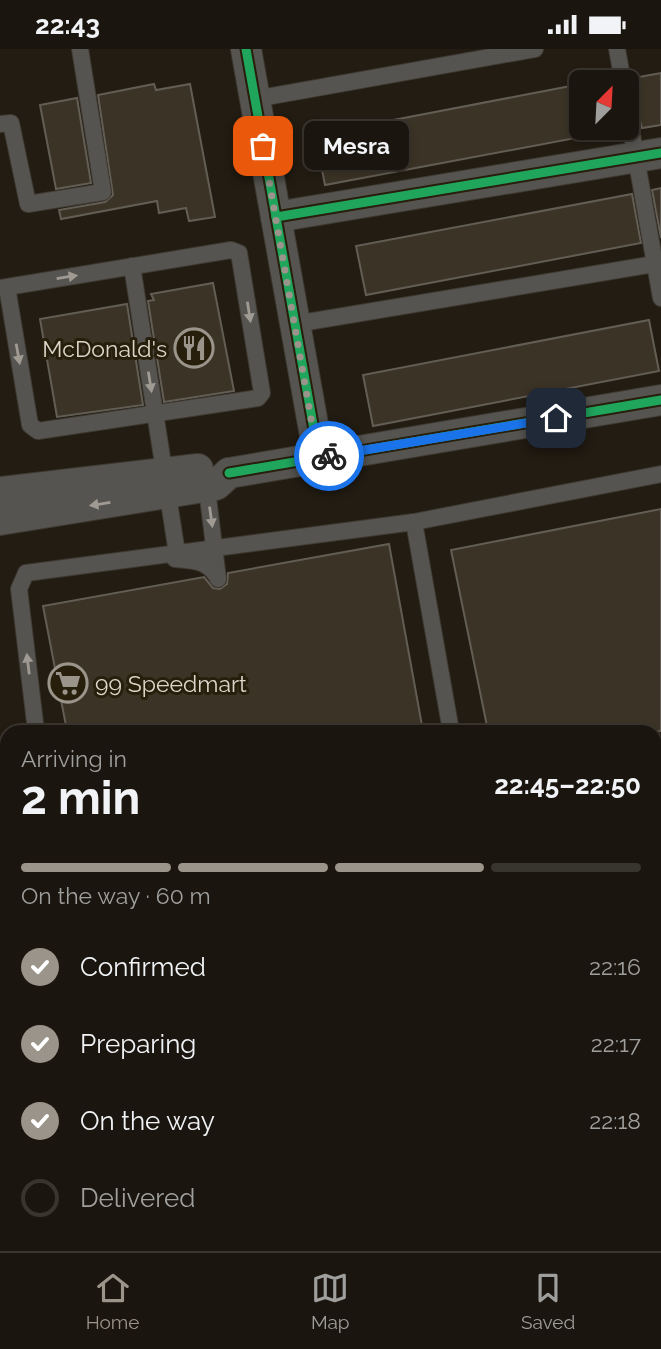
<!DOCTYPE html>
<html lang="en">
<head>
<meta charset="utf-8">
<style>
  :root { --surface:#1a150e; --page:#231e17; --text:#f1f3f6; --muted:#9f9f9e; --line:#38342e; --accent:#9a948a }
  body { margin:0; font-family:Raleway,sans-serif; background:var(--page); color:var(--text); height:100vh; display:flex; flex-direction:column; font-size:26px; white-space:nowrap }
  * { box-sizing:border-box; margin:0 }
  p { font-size:23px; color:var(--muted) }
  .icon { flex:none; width:38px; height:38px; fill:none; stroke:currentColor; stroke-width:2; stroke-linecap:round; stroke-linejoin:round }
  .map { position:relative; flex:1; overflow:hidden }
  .details { position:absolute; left:0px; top:676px; width:662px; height:527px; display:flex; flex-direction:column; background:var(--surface); border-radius:21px 21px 0 0; box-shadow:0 4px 10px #0003,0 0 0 2px var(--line) }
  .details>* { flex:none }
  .needle { width:46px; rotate:24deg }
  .fabs { position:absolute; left:569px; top:21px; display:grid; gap:14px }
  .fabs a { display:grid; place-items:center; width:70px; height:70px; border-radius:10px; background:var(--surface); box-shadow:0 4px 10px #0003,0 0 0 2px var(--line); font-size:35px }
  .pin { position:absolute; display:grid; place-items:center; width:60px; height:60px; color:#fff; margin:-30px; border-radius:14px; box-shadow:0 4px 10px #0006 }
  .courier { position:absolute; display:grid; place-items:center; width:70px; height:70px; margin:-35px; border:5px solid #1a73e8; border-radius:50%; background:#fff; color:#222; box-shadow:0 2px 9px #0007 }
  .bubble { position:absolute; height:49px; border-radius:10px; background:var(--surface); box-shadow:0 4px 10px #0003,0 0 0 2px var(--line); font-size:23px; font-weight:700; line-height:49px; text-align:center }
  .head em { font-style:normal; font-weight:700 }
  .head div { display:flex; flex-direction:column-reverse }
  .head { display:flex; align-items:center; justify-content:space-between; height:119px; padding:0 21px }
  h1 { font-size:46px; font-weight:700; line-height:52px }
  .bar { display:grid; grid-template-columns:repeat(4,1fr); gap:10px 7px; align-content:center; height:84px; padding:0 21px }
  .bar i { height:9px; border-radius:5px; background:var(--line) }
  .bar .active { background:var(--accent) }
  .bar p { grid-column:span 4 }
  ol { padding:0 21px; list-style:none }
  li { display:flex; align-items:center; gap:21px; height:77px }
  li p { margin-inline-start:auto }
  li .icon { padding:7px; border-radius:50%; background:var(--accent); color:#fff; stroke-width:4 }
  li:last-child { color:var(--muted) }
  li i { width:38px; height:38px; border:4px solid var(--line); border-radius:50% }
  .status { display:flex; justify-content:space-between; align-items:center; height:49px; padding:0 35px; background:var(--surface); direction:ltr }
  .status svg { height:19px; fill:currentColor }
  .dock { display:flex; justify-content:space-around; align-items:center; height:98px; border-top:2px solid var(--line); background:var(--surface); font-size:19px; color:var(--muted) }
  .dock a { display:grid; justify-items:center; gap:4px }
  .dock .active { color:var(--accent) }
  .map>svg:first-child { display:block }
  .water { fill:#033f6a }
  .building { fill:#3b3325; stroke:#625d55; stroke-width:2 }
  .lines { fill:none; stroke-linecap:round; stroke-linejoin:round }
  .service-casing { stroke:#3e3931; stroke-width:18 }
  .minor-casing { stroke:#3e3931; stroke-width:32 }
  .motorway-casing { stroke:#3e3931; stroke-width:40 }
  .service { stroke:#565450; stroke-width:16 }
  .minor { stroke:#565450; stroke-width:30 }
  .motorway { stroke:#5e5b55; stroke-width:38 }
  .cycleway-casing { stroke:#281e0c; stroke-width:13 }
  .cycleway { stroke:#20a55d; stroke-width:9 }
  .oneway { fill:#9f9b93 }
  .done { stroke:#9a948a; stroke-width:7; stroke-dasharray:0 12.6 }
  .route { stroke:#1a73e8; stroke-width:9 }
  .labels { text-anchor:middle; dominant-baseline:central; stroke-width:6; stroke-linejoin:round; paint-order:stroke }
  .poi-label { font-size:23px; fill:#dbd5ca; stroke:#281e0c; text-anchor:end }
</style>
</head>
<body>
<div class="status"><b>22:43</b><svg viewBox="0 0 49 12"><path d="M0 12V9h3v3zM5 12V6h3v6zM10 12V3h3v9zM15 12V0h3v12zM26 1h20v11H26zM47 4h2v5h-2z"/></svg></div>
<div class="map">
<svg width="661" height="1202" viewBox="0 0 661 1202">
  <rect width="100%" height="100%" fill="#221c12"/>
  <!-- water -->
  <path class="water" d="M661,1030V1102L654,1099L655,1031Z"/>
  <!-- building -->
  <g class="building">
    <path d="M661,24V76L642,79L631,39L633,29Z"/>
    <path d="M154,35L156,41L190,35L215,168L189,172L186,159L159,164L157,152L61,170L59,161L105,153L113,146L98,46Z"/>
    <path d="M581,35V88L325,136L315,86Z"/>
    <path d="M77,49L91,134L56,140L40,56Z"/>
    <path d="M661,139V189L652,141Z"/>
    <path d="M632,145L641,194L366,246L356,197Z"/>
    <path d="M213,234L234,342L164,353L148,252L154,251L151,245Z"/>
    <path d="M127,255L143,356L57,368L40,270Z"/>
    <path d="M649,271L659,322L373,377L363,326Z"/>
    <path d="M661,460V682H488L451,501Z"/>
    <path d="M389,495L423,682H67L43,557L204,528L213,539L220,540L227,535L228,524Z"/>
  </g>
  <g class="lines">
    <!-- service casing -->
    <g class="service-casing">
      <g id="service">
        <path d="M617,0L623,33"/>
        <path d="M255,50L535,0"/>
        <path d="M626,52L661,249"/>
        <path d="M0,75L11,74L28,155L103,143L80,0"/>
        <path d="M132,217L177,504"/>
        <path d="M0,239L7,238L231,201L239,204L262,344L258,349L38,382L30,376L7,238"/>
        <path d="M295,275L661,214"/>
        <path d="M206,432L218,530"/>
        <path d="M414,473L451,682"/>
        <path d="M175,510C195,512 207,511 218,529"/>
        <path d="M36,682L19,540L26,524L414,473L661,425"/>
        <path d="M0,846L7,848"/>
        <path d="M654,1164L661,1167"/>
      </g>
    </g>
    <!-- minor casing -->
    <g class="minor-casing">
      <g id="minor">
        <path d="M246,0L319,409"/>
        <path d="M276,168L661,104"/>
        <path d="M229,424L661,351"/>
        <path d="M0,443L198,420"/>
        <path d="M0,471L216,436L229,424"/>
      </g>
    </g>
    <!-- motorway casing -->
    <g class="motorway-casing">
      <g id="motorway">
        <path d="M0,1041L7,1044"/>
        <path d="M0,1102L7,1105"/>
        <path d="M201,1195L216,1202"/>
        <path d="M328,1195L343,1202"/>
      </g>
    </g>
    <!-- service -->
    <use href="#service" class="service"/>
    <!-- minor -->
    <use href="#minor" class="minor"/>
    <!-- motorway -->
    <use href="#motorway" class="motorway"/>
    <!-- cycleway casing -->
    <g class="cycleway-casing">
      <g id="cycleway">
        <path d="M246,0L319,409"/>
        <path d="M276,168L661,104"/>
        <path d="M229,424L661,351"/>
      </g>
    </g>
    <!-- cycleway -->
    <use href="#cycleway" class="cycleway"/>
  </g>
  <!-- one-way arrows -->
  <defs><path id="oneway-solid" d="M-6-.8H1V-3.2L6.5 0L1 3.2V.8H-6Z" transform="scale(1.75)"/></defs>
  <g class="oneway">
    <use href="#oneway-solid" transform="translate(67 228) rotate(-9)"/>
    <use href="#oneway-solid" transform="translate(249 263) rotate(81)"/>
    <use href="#oneway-solid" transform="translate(18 305) rotate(80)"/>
    <use href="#oneway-solid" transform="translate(150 333) rotate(81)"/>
    <use href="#oneway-solid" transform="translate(100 455) rotate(171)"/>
    <use href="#oneway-solid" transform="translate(211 468) rotate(82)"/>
    <use href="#oneway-solid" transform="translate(28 615) rotate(-97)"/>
  </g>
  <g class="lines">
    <!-- done -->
    <path class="done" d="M263,97L318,409L329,407"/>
    <!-- route -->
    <path class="route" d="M329,407L556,369"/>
  </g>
  <!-- icons -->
  <defs>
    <g id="restaurant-ring" transform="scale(2.0125)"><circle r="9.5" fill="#281e0c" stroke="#9a948a" stroke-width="1.5"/><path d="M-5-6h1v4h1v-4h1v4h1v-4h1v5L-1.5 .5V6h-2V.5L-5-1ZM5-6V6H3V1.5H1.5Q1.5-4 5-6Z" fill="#9a948a"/></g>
    <g id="supermarket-ring" transform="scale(2.0125)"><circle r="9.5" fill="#281e0c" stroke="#9a948a" stroke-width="1.5"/><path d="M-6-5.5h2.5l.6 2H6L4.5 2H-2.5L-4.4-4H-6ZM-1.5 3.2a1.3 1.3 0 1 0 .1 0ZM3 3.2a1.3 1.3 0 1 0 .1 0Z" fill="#9a948a"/></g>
  </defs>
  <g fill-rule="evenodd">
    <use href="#restaurant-ring" x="194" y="299"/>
    <use href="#supermarket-ring" x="68" y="634"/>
  </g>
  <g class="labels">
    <!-- poi labels -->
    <g class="poi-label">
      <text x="167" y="299">McDonald's</text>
      <text x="95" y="634" text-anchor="start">99 Speedmart</text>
    </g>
  </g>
</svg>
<div class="fabs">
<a><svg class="needle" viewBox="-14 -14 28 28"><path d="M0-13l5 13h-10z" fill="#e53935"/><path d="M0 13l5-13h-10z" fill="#9f9f9e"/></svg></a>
</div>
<div class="pin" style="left:263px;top:97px;background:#ea580c"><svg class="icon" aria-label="bag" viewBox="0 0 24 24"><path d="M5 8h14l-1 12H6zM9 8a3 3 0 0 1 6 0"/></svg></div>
<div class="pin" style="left:556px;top:369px;background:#1f2937"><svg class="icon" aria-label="home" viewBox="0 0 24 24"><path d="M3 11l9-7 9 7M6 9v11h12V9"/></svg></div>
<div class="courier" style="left:329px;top:407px"><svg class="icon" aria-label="bike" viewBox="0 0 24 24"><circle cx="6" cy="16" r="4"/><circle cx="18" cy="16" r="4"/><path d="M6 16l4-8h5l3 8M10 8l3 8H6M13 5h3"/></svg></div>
<div class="bubble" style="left:304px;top:72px;width:105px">Mesra</div>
<section class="details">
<div class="head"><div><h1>2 min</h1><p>Arriving in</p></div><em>22:45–22:50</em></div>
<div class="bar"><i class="active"></i><i class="active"></i><i class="active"></i><i></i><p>On the way · 60 m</p></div>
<ol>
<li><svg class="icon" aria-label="check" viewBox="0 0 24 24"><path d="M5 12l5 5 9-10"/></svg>Confirmed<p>22:16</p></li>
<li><svg class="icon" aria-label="check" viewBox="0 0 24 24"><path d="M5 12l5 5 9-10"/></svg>Preparing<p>22:17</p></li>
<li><svg class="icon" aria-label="check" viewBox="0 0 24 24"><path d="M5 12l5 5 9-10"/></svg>On the way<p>22:18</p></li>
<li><i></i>Delivered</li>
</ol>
</section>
</div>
<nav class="dock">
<a class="active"><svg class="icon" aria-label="home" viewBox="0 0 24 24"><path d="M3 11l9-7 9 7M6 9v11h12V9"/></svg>Home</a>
<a><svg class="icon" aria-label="map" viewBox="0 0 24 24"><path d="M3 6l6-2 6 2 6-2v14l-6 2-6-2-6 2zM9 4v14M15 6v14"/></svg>Map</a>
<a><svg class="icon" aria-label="saved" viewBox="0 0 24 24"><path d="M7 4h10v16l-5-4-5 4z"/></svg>Saved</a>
</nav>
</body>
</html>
